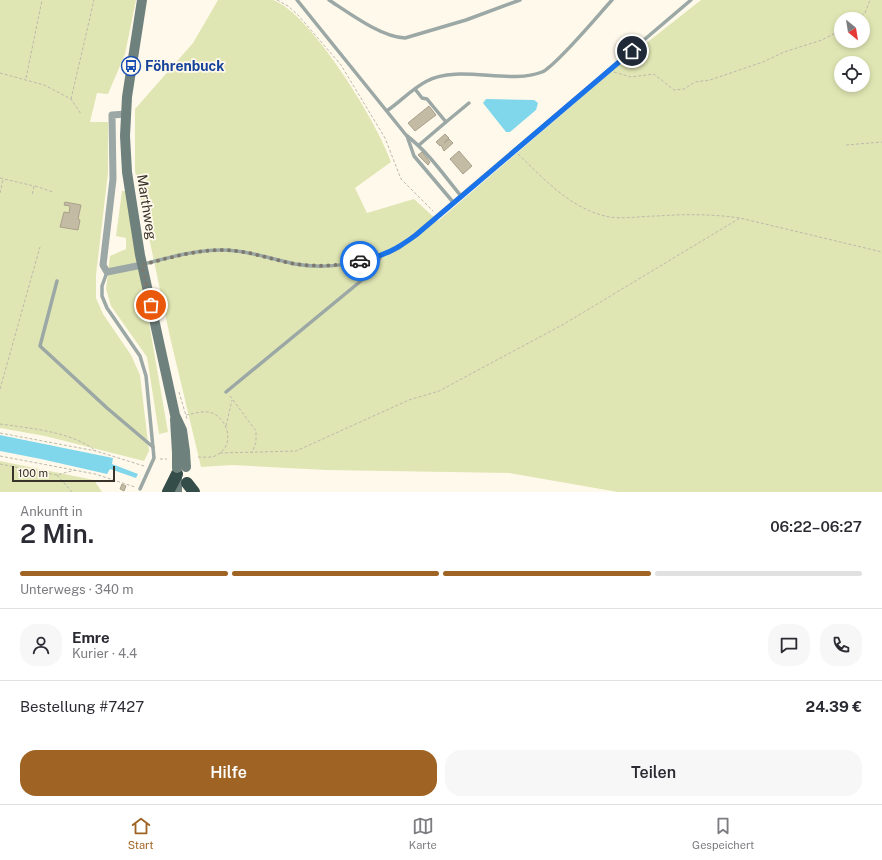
<!DOCTYPE html>
<html lang="de">
<head>
<meta charset="utf-8">
<style>
  :root { --surface:#fff; --page:#f7f7f7; --text:#2b2b33; --muted:#7c7c81; --line:#e1e1e2; --accent:#9f6424 }
  body { margin:0; font-family:"Public Sans",sans-serif; background:var(--page); color:var(--text); height:100vh; display:flex; flex-direction:column; font-size:15px; white-space:nowrap }
  * { box-sizing:border-box; margin:0 }
  p { font-size:13px; color:var(--muted) }
  .icon { flex:none; width:22px; height:22px; fill:none; stroke:currentColor; stroke-width:2; stroke-linecap:round; stroke-linejoin:round }
  .map { position:relative; height:492px; overflow:hidden }
  .drawer { display:flex; flex-direction:column; background:var(--surface); flex:1 }
  .drawer>* { flex:none }
  .needle { width:26px; rotate:150deg }
  .tools { position:absolute; left:834px; top:12px; display:grid; gap:8px }
  .tools a { display:grid; place-items:center; width:36px; height:36px; border-radius:50%; background:var(--surface); box-shadow:0 2px 6px #0003; font-size:20px }
  .scale { position:absolute; left:12px; bottom:10px; width:103px; box-sizing:border-box; padding-left:4px; border:2px solid #38342c; border-top:0; font-size:11px; line-height:14px; white-space:nowrap; color:#38342c; -webkit-text-stroke:3px #fff9eb; paint-order:stroke }
  .pin { position:absolute; display:grid; place-items:center; width:34px; height:34px; color:#fff; margin:-17px; border:2px solid #fff; border-radius:50%; box-shadow:0 1px 4px #0007 }
  .courier { position:absolute; display:grid; place-items:center; width:40px; height:40px; margin:-20px; border:3px solid #1a73e8; border-radius:50%; background:#fff; color:#222; box-shadow:0 1px 5px #0007 }
  .overview em { font-style:normal; font-weight:600 }
  .overview div { display:flex; flex-direction:column-reverse }
  .overview { display:flex; align-items:center; justify-content:space-between; height:68px; padding:0 20px }
  h1 { font-size:26px; font-weight:600; line-height:30px }
  .bar { display:grid; grid-template-columns:repeat(4,1fr); gap:6px 4px; align-content:center; height:48px; padding:0 20px }
  .bar i { height:5px; border-radius:3px; background:var(--line) }
  .bar .current { background:var(--accent) }
  .bar p { grid-column:span 4 }
  .line { display:flex; align-items:center; gap:10px; padding:0 20px; border-top:1px solid var(--line) }
  .line div { flex:1 }
  .round { display:grid; place-items:center; flex:none; width:42px; height:42px; border-radius:16px; background:var(--page) }
  .button { display:flex; gap:8px; margin-top:auto; padding:8px 20px }
  .button a { flex:1; height:46px; border-radius:16px; background:var(--accent); color:#fff; font-size:16px; font-weight:600; line-height:46px; text-align:center }
  .button a+a { background:var(--page); color:var(--text) }
  .menu { display:flex; justify-content:space-around; align-items:center; height:56px; border-top:1px solid var(--line); background:var(--surface); font-size:11px; color:var(--muted) }
  .menu a { display:grid; justify-items:center; gap:2px }
  .menu .current { color:var(--accent) }
  .map>svg:first-child { display:block }
  .green { fill:#e0e6b3; fill-rule:evenodd }
  .water { fill:#80d7ec }
  .building { fill:#c4bba5; stroke:#a9a08b }
  .lines { fill:none; stroke-linecap:round; stroke-linejoin:round }
  .path { stroke:#beb8ac; stroke-width:1; stroke-dasharray:3 2; stroke-linecap:butt }
  .lane { stroke:#9ba8a5; stroke-width:3.5 }
  .street { stroke:#9ba8a5; stroke-width:7 }
  .secondary { stroke:#6f817d; stroke-width:10 }
  .highway { stroke:#344d49; stroke-width:12 }
  .secondary-bridge { stroke:#6f817d; stroke-width:10 }
  .done { stroke:#7e796f; stroke-width:4; stroke-dasharray:0 7.2 }
  .route { stroke:#1a73e8; stroke-width:5 }
  .labels { text-anchor:middle; dominant-baseline:central; stroke-width:3.5; stroke-linejoin:round; paint-order:stroke }
  .transit-label { font-size:14px; font-weight:bold; fill:#164399; stroke:#fff9eb; text-anchor:start }
  .street-label { font-size:14px; fill:#38342c; stroke:#fff9eb }
</style>
</head>
<body>
<div class="map">
<svg width="882" height="492" viewBox="0 0 882 492">
  <rect width="100%" height="100%" fill="#fff9eb"/>
  <!-- green -->
  <g class="green">
    <path d="M0,0H136L125,54L108,94L97,93L90,122H108V173L96,275V298L103,314L131,355L140,375L149,451L144,461L45,436L0,428Z"/>
    <path d="M218,0C230,0 263,0 273,0C310,12 379,125 391,162L355,188L367,213L414,199L438,221L626,59L701,0H882V492H618L509,473L326,470L232,465L201,467L170,337L135,171V109L193,43ZM841,19H863V41H841ZM841,63H863V85H841Z"/>
    <path d="M122,191H126L168,432L159,434L147,357L111,306L106,289L110,256L126,249V238L116,236Z"/>
    <path d="M0,461L94,480L102,492H0Z"/>
  </g>
  <!-- water -->
  <g class="water">
    <path d="M486,99L534,100L538,103L536,110L510,132H506L483,103Z"/>
    <path d="M0,435L113,458L112,464L138,474L136,478L110,469L107,474L41,459L0,451Z"/>
  </g>
  <!-- building -->
  <g class="building">
    <path d="M429,106L436,115L415,131L408,123Z"/>
    <path d="M445,134L449,138L444,143L449,139L453,143L444,151L441,145L440,146L436,142Z"/>
    <path d="M459,151L472,166L463,174L450,159Z"/>
    <path d="M422,152L430,162L428,165L418,155Z"/>
    <path d="M65,202L81,205L78,219L80,220L78,230L60,227L64,212L69,213L70,206L64,205Z"/>
    <path d="M122,484L126,486L124,491L120,489Z"/>
  </g>
  <g class="lines">
    <!-- path -->
    <g class="path">
      <path d="M277,0L288,6L298,15L341,65L385,138L401,179L433,211"/>
      <path d="M857,19L865,13L870,0"/>
      <path d="M614,72L631,77L654,74L674,90L684,89L695,82L710,80L763,62L784,52L822,40L841,30"/>
      <path d="M0,73L44,85L71,99L81,114"/>
      <path d="M26,78L42,0"/>
      <path d="M71,99L94,0"/>
      <path d="M846,145L882,142"/>
      <path d="M518,154C544,179 569,207 605,216C620,220 641,216 657,216C685,214 712,214 740,218L882,252"/>
      <path d="M0,178L34,186L32,196"/>
      <path d="M35,186L53,192"/>
      <path d="M0,193L3,180"/>
      <path d="M0,389L40,247"/>
      <path d="M179,392L187,419"/>
      <path d="M230,396L256,431V442L252,453"/>
      <path d="M186,415C193,414 201,411 208,412C228,415 237,447 215,456C210,458 202,457 197,457"/>
      <path d="M0,424C29,428 73,432 96,451"/>
      <path d="M226,426L232,400"/>
      <path d="M0,433L96,451L144,466"/>
      <path d="M220,453L296,451L409,400L439,391L564,324L740,218"/>
      <path d="M0,456L95,474L135,487"/>
      <path d="M160,459H167"/>
      <path d="M0,464L57,475L75,470"/>
      <path d="M57,475L72,492"/>
    </g>
    <!-- lane -->
    <g class="lane">
      <path d="M297,0L406,135C428,152 443,174 461,196"/>
      <path d="M329,0C349,13 381,37 405,38L466,20L520,0"/>
      <path d="M415,89L422,98L427,99L446,122L419,145"/>
      <path d="M388,110C401,101 413,88 427,81C458,64 510,85 542,72C556,66 599,14 612,0"/>
      <path d="M446,122L469,103"/>
      <path d="M407,136L414,156L453,202"/>
      <path d="M143,264C172,257 205,247 236,251C256,253 275,260 295,264C329,270 368,263 399,248L691,0"/>
      <path d="M107,272L102,286V296L107,308L140,356L146,376L154,458L140,489"/>
      <path d="M57,281L40,346L107,408L153,447"/>
      <path d="M226,392L373,271L381,256"/>
    </g>
    <!-- street -->
    <path class="street" d="M126,114L112,115L113,179L103,265L107,272L142,265"/>
    <!-- secondary -->
    <g class="secondary">
      <path d="M142,0L127,97L125,136L127,172L140,255L175,415L182,430L185,452"/>
      <path d="M175,419L177,453"/>
      <path d="M177,492V474"/>
    </g>
    <!-- highway -->
    <g class="highway">
      <path d="M187,483L194,492"/>
      <path d="M168,492L177,474"/>
    </g>
    <!-- secondary-bridge -->
    <g class="secondary-bridge">
      <path d="M185,452L186,467"/>
      <path d="M177,453V468"/>
    </g>
  </g>
  <g class="lines">
    <!-- done -->
    <path class="done" d="M151,305L142,265C172,257 205,247 236,251C256,253 276,261 296,264C317,267 340,266 360,261"/>
    <!-- route -->
    <path class="route" d="M360,261C384,256 397,249 416,235L632,51"/>
  </g>
  <!-- icons -->
  <defs>
    <g id="bus-ring" transform="scale(1)"><circle r="9.5" fill="#fff9eb" stroke="#1a4fb4" stroke-width="1.5"/><path d="M-5-6H5V4H4V6H2V4H-2V6H-4V4H-5ZM-3.5-4V0h7V-4ZM-3.5 1.2v1.5H-2V1.2ZM2 1.2v1.5H3.5V1.2Z" fill="#1a4fb4"/></g>
  </defs>
  <g fill-rule="evenodd">
    <use href="#bus-ring" x="131" y="66"/>
  </g>
  <g class="labels">
    <!-- transit labels -->
    <g class="transit-label">
      <text x="145" y="66">Föhrenbuck</text>
    </g>
    <!-- street labels -->
    <g class="street-label">
      <text transform="translate(147 207) rotate(81)">Marthweg</text>
    </g>
  </g>
</svg>
<div class="tools">
<a><svg class="needle" viewBox="-14 -14 28 28"><path d="M0-13l5 13h-10z" fill="#e53935"/><path d="M0 13l5-13h-10z" fill="#7c7c81"/></svg></a>
<a><svg class="icon" aria-label="locate" viewBox="0 0 24 24"><circle cx="12" cy="12" r="6"/><path d="M12 2v4M12 18v4M2 12h4M18 12h4"/></svg></a>
</div>
<div class="scale">100 m</div>
<div class="pin" style="left:151px;top:305px;background:#ea580c"><svg class="icon" aria-label="bag" viewBox="0 0 24 24"><path d="M5 8h14l-1 12H6zM9 8a3 3 0 0 1 6 0"/></svg></div>
<div class="pin" style="left:632px;top:51px;background:#1f2937"><svg class="icon" aria-label="home" viewBox="0 0 24 24"><path d="M3 11l9-7 9 7M6 9v11h12V9"/></svg></div>
<div class="courier" style="left:360px;top:261px"><svg class="icon" aria-label="car" viewBox="0 0 24 24"><path d="M5 17H2v-5l4-1 3-4h7l3 4 3 1v5h-3M9 17h6M6 11h13"/><circle cx="7" cy="17" r="2"/><circle cx="17" cy="17" r="2"/></svg></div>
</div>
<section class="drawer">
<div class="overview"><div><h1>2 Min.</h1><p>Ankunft in</p></div><em>06:22–06:27</em></div>
<div class="bar"><i class="current"></i><i class="current"></i><i class="current"></i><i></i><p>Unterwegs · 340 m</p></div>
<div class="line" style="height:72px"><a class="round"><svg class="icon" aria-label="person" viewBox="0 0 24 24"><circle cx="12" cy="8" r="4"/><path d="M4 21q1-7 8-7t8 7"/></svg></a><div><b>Emre</b><p>Kurier · 4.4</p></div><a class="round"><svg class="icon" aria-label="chat" viewBox="0 0 24 24"><path d="M4 5h16v11H9l-5 4z"/></svg></a><a class="round"><svg class="icon" aria-label="phone" viewBox="0 0 24 24"><path d="M5 4h4l2 5-3 2q2 4 5 5l2-3 5 2v4C11 20 4 13 5 4z"/></svg></a></div>
<div class="line" style="height:52px"><div>Bestellung #7427</div><b>24.39 €</b></div>
<div class="button"><a>Hilfe</a><a>Teilen</a></div>
</section>
<nav class="menu">
<a class="current"><svg class="icon" aria-label="home" viewBox="0 0 24 24"><path d="M3 11l9-7 9 7M6 9v11h12V9"/></svg>Start</a>
<a><svg class="icon" aria-label="map" viewBox="0 0 24 24"><path d="M3 6l6-2 6 2 6-2v14l-6 2-6-2-6 2zM9 4v14M15 6v14"/></svg>Karte</a>
<a><svg class="icon" aria-label="saved" viewBox="0 0 24 24"><path d="M7 4h10v16l-5-4-5 4z"/></svg>Gespeichert</a>
</nav>
</body>
</html>
